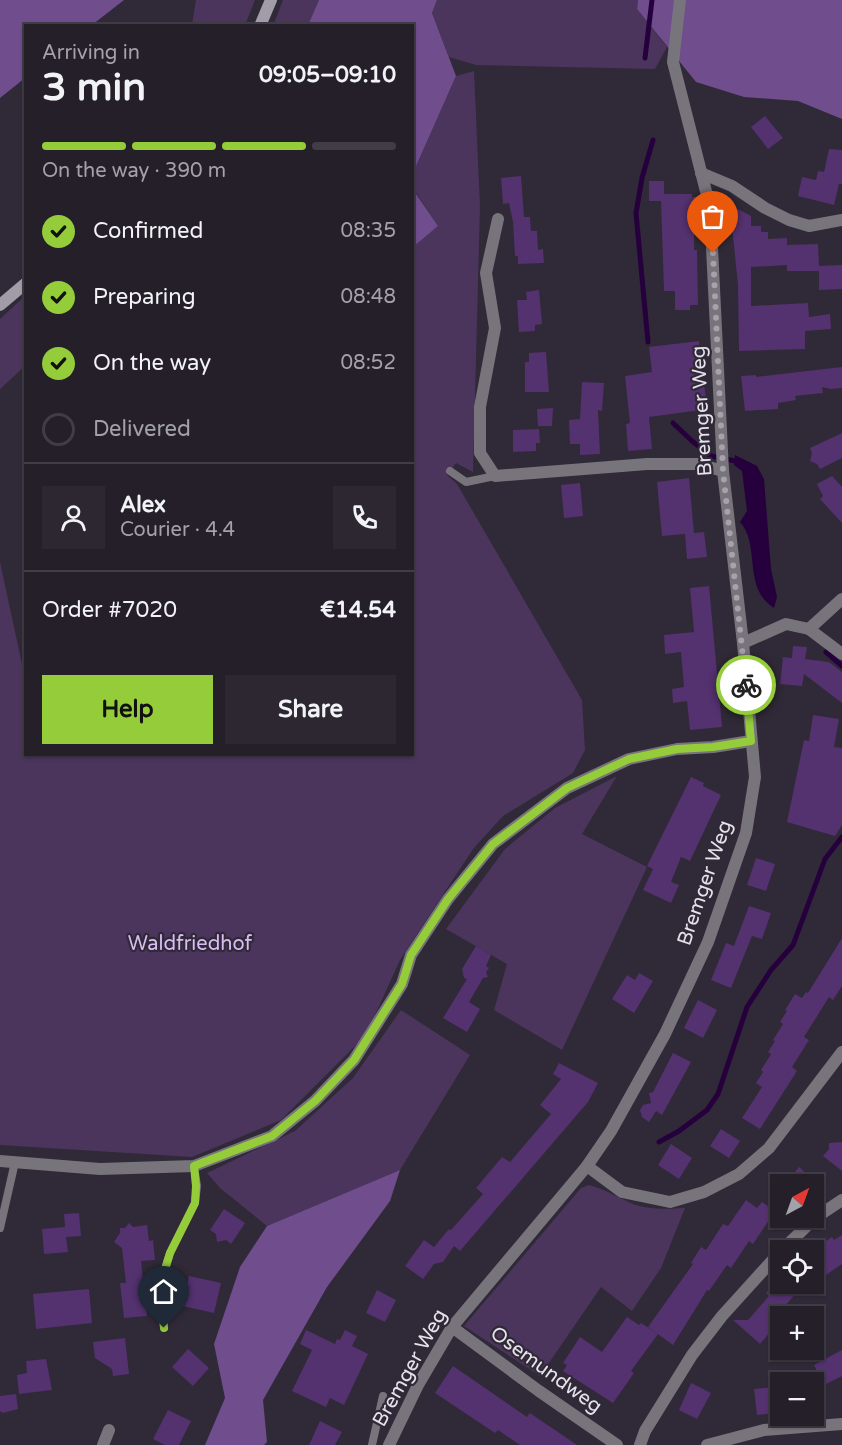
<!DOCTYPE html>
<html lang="en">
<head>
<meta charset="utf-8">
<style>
  :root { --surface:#241f29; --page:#2c2731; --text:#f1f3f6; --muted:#a3a2a8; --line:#413d46; --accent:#95cc3a }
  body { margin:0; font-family:"Varela Round",sans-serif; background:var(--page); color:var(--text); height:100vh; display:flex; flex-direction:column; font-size:22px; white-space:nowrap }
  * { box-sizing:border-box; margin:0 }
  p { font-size:20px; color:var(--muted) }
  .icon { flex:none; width:33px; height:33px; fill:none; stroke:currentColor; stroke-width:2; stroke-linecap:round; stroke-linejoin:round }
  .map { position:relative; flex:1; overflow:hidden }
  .sheet { position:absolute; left:24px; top:24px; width:390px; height:732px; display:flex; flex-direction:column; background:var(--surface); border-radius:0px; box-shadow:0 2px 4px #0004,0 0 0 2px var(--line) }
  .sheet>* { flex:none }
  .needle { width:39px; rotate:41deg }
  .buttons { position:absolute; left:770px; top:1174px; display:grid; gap:12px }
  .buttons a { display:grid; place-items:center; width:54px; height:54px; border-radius:0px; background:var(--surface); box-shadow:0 2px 4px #0004,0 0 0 2px var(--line); font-size:30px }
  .pin { position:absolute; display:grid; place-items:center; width:51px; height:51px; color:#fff; margin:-62px -26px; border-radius:50% 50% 50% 0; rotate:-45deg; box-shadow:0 0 6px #0007 }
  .pin .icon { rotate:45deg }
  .courier { position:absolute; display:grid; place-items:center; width:60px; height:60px; margin:-30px; border:4px solid #95cc3a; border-radius:50%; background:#fff; color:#222; box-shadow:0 2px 8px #0007 }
  .headline em { font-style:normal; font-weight:800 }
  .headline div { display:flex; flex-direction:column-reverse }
  .headline { display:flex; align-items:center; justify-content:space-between; height:102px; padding:0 18px }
  h1 { font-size:39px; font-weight:800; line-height:45px }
  .bar { display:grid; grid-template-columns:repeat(4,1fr); gap:9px 6px; align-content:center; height:72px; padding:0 18px }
  .bar i { height:8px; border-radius:4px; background:var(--line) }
  .bar .current { background:var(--accent) }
  .bar p { grid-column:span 4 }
  .line { display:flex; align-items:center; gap:15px; padding:0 18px; border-top:2px solid var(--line) }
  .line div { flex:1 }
  .round { display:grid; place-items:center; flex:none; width:63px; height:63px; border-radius:0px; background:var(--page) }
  ol { padding:0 18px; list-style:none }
  li { display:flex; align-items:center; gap:18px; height:66px }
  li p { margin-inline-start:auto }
  li .icon { padding:6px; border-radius:50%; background:var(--accent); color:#111; stroke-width:4 }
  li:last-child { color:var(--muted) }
  li i { width:33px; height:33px; border:3px solid var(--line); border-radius:50% }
  .primary-button { display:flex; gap:12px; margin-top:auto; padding:12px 18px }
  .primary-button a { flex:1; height:69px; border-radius:0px; background:var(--accent); color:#111; font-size:24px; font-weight:800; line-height:69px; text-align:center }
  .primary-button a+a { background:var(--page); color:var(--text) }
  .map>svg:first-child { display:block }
  .green { fill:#4b355d }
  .forest { fill:#704d8d }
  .water { fill:#26003d }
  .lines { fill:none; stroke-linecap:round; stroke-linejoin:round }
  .stream { stroke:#26003d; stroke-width:5 }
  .building { fill:#54316f }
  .service { stroke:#77747b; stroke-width:8 }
  .minor { stroke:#77747b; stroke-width:12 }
  .secondary { stroke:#a19ca7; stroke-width:12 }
  .done { stroke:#a6a1ac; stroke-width:6; stroke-dasharray:0 10.8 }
  .route { stroke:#95cc3a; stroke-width:8 }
  .labels { text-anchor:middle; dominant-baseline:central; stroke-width:4.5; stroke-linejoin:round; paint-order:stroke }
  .street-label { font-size:20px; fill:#e6e2eb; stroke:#302937 }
  .park-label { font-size:20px; fill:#d9bcf4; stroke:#302937 }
</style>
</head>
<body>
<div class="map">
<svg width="842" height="1445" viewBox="0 0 842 1445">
  <rect width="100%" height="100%" fill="#302937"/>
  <!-- green -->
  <g class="green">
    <path d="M196,0H255L245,25H192Z"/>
    <path d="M283,0H319L308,25L273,26Z"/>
    <path d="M437,0H638L637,9L667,47L655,69L476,65L449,57L432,13Z"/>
    <path d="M474,71L480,206L473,472L456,463L447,475L457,484L582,700L585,750L573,773L503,816L473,849L400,960L366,1035L281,1120L192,1157L0,1145V562L25,678L26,754H412V247L438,226L413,188V173L456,76Z"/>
    <path d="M25,296V366L0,389V319Z"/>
    <path d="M617,776L582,834L647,867L562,1050L494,1010L507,964L446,929L505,849L555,808Z"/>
    <path d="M401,1010L470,1055L400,1170L267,1226L220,1188L207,1173L295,1131L353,1078Z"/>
    <path d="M589,1185C605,1189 617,1197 633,1204C649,1210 669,1209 685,1208L661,1268L632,1311L601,1287L540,1376L464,1326L581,1188Z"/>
  </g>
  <!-- forest -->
  <g class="forest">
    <path d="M0,0H124L92,25L26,26L25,78L0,98Z"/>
    <path d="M319,0H437L432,13L456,76L413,173L412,26L308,25Z"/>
    <path d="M638,0H842V119L798,101L744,97L696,82L637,9Z"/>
    <path d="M412,188L438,226L413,247H412Z"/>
    <path d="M400,1170L390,1201L327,1287L263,1400L267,1442L264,1445H205L225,1398L214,1344L240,1267L267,1226Z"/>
  </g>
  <!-- water -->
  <path class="water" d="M735,455L757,466L764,479L771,569L777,597L774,608C742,588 761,545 740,522L747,511L742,471L734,465Z"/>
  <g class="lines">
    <!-- stream -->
    <g class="stream">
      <path d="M645,58L652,0"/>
      <path d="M648,342L636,213L642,178L653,140"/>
      <path d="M673,423L692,441L711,456L735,461"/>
      <path d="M826,652L842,666"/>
      <path d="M659,1142L679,1131L707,1110L718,1094L747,1007L771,970L793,945L825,859L842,837"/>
    </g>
  </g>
  <!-- building -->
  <g class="building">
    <path d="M765,116L783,138L768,149L751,127Z"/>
    <path d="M829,149L842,150V184H839L834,205L798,196L802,177L816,180L818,171L824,172Z"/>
    <path d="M521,176L524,217H530L531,231H537L538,250L543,249L544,263L518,264V256H515L513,222L509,203L503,204L501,178Z"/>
    <path d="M649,181H664V194H692V197H697V222H694V250H697L698,305H690V310H675V291H664L661,201H649Z"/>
    <path d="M736,208L751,216V226H761V232H768V239L787,238V245L818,244L819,266L842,265V289L819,290V271H787V265L751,267V306L808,303L809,317L830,314L831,329L805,331V349L739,351L738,285L731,216Z"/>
    <path d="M539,290L542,324L535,325V331L519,332L517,300H527L526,292Z"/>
    <path d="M699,341L701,355L697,356L702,385H704L708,409L649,417L652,449L628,451L626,424L630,423L625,376L652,372L649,347Z"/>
    <path d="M546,352L549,392H525V362H529V353Z"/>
    <path d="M842,367V388L830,389L822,387L823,393L795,396L796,400L778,403V409L745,411L741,376L756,375V377Z"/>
    <path d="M582,382L604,383L602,411L598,410L600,454L580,455V444H570L569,420L580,419Z"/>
    <path d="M553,408L552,426H538L537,409Z"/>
    <path d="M539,429L540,443H536V451L513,452V430Z"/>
    <path d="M842,433V458L820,469L817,464L810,461L812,453L810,448Z"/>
    <path d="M832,476L842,487V523L820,499L823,496L817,484Z"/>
    <path d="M689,478L694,533L704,532L707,557L687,559L685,534L662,536L657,482Z"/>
    <path d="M580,483L583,516L564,518L561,485Z"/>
    <path d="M709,586L722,727L690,730L687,701L673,703L672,689L684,687L681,652L665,654L664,635L694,632L690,588Z"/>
    <path d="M793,646L807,647L805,659L829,662L842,672V703L804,674L802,686L780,684L783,658L781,657L792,658Z"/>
    <path d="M813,715L839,719L834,747L842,748V825L835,836L787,822L804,740L809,741Z"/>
    <path d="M691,777L704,783L703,786L721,795L690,861L681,857L671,882L679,885L671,903L643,890L653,869L647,866Z"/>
    <path d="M756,858L775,864L766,891L747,885Z"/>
    <path d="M749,906L771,913L762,939L752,936L731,988L711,980L726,943L734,946Z"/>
    <path d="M842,938V986L833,1000L829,997L804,1037L809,1040L792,1067L797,1071L760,1129L742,1118L762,1087L756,1083L763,1072L761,1070L771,1054L768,1052L775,1041L773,1040L783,1024L780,1022L787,1011L785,1010L795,994L802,998L806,992L808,993Z"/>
    <path d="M476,946L491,955L486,966L489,968L486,972L488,977L483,978L469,1002L480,1009L467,1032L443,1018L467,979L464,978L462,969Z"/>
    <path d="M639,973L653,981L634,1013L612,999L627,975L635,980Z"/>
    <path d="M698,1000L717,1010L703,1038L684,1028Z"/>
    <path d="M673,1053L691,1062L662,1115L656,1111L649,1122L642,1117L640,1110L643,1105L651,1103L649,1093L653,1092Z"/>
    <path d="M559,1063L598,1083L588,1102L460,1251L454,1246L443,1262L434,1264L423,1279L405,1266L424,1240L434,1247L449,1229L451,1230L483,1194L476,1188L502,1157L510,1162L551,1114L540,1105L561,1079L553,1074Z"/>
    <path d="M721,1129L740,1141L729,1158L710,1146Z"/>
    <path d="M842,1142V1171L823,1156L829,1149V1143Z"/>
    <path d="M671,1144L692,1158L679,1179L658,1165Z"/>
    <path d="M799,1167L819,1185H784Z"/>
    <path d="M746,1200L757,1208L762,1202L775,1211L753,1244L749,1241L731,1268L727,1265L709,1291L707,1290L673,1345L648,1327L693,1264L691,1263L701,1247L706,1250L723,1224L728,1226Z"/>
    <path d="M224,1209L245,1223L231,1244L226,1240L217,1242L216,1234L210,1230Z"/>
    <path d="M79,1213L81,1236L66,1237L68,1252L44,1254L42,1229L65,1227L64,1214Z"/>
    <path d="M129,1223L133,1227L147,1225L149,1241L153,1240L155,1260L141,1261L147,1316L124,1318L120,1283H126L122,1248L114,1242L120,1233V1228H125Z"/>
    <path d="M842,1235V1264L820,1279L813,1268V1264L826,1256L820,1245L832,1237L834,1240Z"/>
    <path d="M189,1276L221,1283L214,1313L183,1306Z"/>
    <path d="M774,1284H804L772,1321L776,1325L760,1344L733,1320H748L769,1296L766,1293Z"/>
    <path d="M89,1289L92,1323L36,1329L33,1294Z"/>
    <path d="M377,1290L396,1300L385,1322L366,1313Z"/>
    <path d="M627,1317L639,1325L641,1323L658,1334L631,1371L634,1373L613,1403L563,1371L567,1365L563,1363L580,1337L602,1352Z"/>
    <path d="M306,1330L335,1344L337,1339L340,1340L345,1330L357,1336L352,1346L368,1354L344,1405L330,1398L326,1407L292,1391L312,1350L300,1344Z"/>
    <path d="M125,1338L129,1374L113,1376L112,1369L95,1358L93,1342Z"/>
    <path d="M188,1349L209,1368L193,1386L172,1367Z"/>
    <path d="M842,1350V1376L824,1385L814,1365Z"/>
    <path d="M46,1359L52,1390L19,1394L17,1375L27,1373L26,1361Z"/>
    <path d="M453,1366L527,1417L530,1413L577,1445H520L498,1430L495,1433L435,1393Z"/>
    <path d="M691,1383L711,1393L697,1419L679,1410Z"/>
    <path d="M776,1387L777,1413L757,1415L754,1389Z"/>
    <path d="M16,1394L18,1409L3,1413L0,1411V1396Z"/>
    <path d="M168,1410L191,1421L179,1445H165L153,1439Z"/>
    <path d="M320,1421L342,1432L335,1445H309Z"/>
  </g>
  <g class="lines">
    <!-- service -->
    <g class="service">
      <path d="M450,471L466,482L495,476"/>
      <path d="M0,1228L15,1162"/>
      <path d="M164,1328L161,1296L162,1279L170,1253L195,1203L197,1186L194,1166"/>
      <path d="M372,1445L383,1396"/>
    </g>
    <!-- minor -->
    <g class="minor">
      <path d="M701,173L732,186L765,208L789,220L809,226L842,220"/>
      <path d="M498,219L486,273L495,328L480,407V453L495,476L647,464H698L723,471"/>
      <path d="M809,629L842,599"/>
      <path d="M743,643L786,624L809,629L842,654"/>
      <path d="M0,1161L100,1169L194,1166L272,1136L315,1101L354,1060L402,984L411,955L448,899L493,844L567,788L629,759L677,749L713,747L751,741"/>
      <path d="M587,1166L622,1192L670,1202L704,1192L739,1174L769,1148L842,1052"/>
      <path d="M781,1251L815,1218L842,1200"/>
      <path d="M452,1327L539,1391L617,1445"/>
      <path d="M103,1445L109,1430"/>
      <path d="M389,1445L418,1385L452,1327L587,1166L611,1131L665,1034L708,942L746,833L755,777L743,643L723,471L710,207L673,62L680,0"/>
      <path d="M640,1445L645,1431L692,1355L722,1316L780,1252"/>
      <path d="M707,1445L764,1430L842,1424"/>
    </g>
    <!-- secondary -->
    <g class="secondary">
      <path d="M260,26L271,0"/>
      <path d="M0,305L26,283"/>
    </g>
  </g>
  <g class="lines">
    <!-- done -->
    <path class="done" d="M713,253L723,471L746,685"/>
    <!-- route -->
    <path class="route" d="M164,1328L161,1296L162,1279L170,1253L195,1203L196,1186L194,1166L272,1136L315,1101L354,1060L402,984L411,955L448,899L493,844L567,788L629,759L677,749L713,747L751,741L746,685"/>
  </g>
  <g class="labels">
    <!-- street labels -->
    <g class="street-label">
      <text transform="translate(702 411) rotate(-93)">Bremger Weg</text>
      <text transform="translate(705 883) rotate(-71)">Bremger Weg</text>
      <text transform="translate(410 1368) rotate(-61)">Bremger Weg</text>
      <text transform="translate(546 1370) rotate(36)">Osemundweg</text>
    </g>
    <!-- park labels -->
    <g class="park-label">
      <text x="190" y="944">Waldfriedhof</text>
    </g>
  </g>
</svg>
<div class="buttons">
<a><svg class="needle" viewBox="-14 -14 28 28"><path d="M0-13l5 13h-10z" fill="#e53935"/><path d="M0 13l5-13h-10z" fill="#a3a2a8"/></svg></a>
<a><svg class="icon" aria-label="locate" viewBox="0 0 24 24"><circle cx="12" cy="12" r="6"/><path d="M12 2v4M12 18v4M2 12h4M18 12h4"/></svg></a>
<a>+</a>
<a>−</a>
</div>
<div class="pin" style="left:713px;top:253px;background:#ea580c"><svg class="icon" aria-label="bag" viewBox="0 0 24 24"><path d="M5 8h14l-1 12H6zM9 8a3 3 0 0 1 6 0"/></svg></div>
<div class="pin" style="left:164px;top:1328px;background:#1f2937"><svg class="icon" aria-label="home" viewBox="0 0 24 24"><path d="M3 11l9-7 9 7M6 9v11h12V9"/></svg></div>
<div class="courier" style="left:746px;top:685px"><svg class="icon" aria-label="bike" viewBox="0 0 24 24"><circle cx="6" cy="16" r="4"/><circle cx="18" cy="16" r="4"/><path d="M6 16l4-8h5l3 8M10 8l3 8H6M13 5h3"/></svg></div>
<section class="sheet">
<div class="headline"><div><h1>3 min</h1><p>Arriving in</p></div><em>09:05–09:10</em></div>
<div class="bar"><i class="current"></i><i class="current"></i><i class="current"></i><i></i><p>On the way · 390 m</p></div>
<ol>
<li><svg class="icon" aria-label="check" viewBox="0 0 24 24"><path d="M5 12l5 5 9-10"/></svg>Confirmed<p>08:35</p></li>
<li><svg class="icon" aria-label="check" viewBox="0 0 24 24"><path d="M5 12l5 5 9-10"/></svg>Preparing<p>08:48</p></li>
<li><svg class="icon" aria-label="check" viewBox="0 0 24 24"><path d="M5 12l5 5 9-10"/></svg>On the way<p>08:52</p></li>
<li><i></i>Delivered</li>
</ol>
<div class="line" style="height:108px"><a class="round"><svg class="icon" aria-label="person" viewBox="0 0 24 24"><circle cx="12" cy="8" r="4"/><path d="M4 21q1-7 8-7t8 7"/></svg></a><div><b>Alex</b><p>Courier · 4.4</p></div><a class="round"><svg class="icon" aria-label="phone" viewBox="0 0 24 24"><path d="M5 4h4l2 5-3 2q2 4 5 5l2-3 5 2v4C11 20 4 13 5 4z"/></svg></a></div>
<div class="line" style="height:78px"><div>Order #7020</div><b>€14.54</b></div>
<div class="primary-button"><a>Help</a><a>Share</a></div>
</section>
</div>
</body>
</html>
